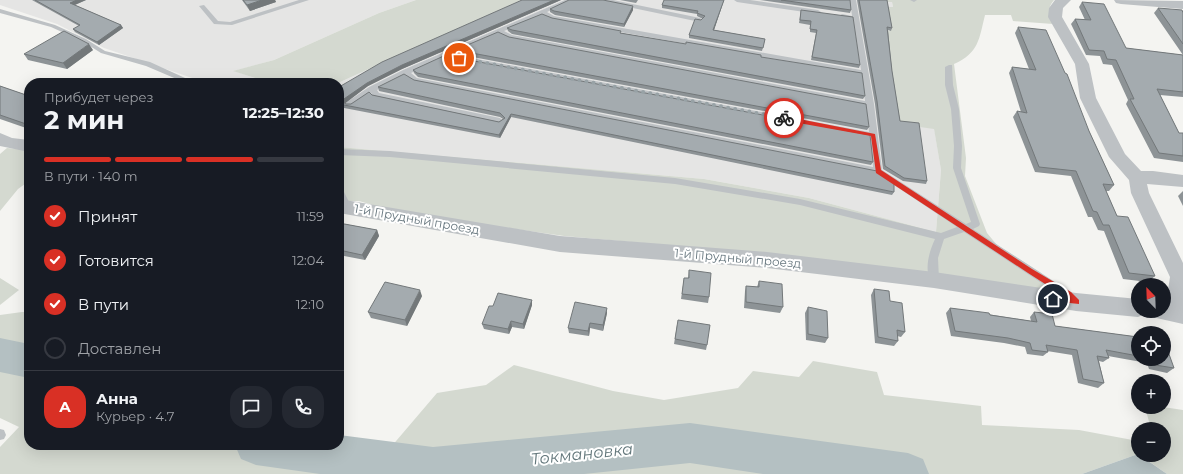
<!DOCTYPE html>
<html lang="ru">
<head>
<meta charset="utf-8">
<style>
  :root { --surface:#171b24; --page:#242831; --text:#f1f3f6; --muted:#9ea1a6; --line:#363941; --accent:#d93025 }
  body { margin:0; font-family:Montserrat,sans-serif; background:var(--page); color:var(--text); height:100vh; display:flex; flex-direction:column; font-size:15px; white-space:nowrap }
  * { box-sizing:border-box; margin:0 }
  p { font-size:13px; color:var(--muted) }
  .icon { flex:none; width:22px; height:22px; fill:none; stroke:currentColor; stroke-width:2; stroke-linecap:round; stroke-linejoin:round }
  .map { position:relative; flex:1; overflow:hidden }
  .sheet { position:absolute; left:24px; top:78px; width:320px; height:372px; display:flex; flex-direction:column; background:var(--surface); border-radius:16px; box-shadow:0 4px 16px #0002 }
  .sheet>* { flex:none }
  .needle { width:26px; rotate:337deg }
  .buttons { position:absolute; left:1131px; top:278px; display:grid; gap:8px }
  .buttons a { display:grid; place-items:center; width:40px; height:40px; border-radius:50%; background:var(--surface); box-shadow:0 4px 16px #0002; font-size:20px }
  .pin { position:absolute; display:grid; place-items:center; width:34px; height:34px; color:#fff; margin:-17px; border:2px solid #fff; border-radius:50%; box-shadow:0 1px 4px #0007 }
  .courier { position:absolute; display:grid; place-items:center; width:40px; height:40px; margin:-20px; border:3px solid #d93025; border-radius:50%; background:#fff; color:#222; box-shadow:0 1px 5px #0007 }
  .headline em { font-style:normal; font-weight:700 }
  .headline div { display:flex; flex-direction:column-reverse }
  .headline { display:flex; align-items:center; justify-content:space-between; height:68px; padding:0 20px }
  h1 { font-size:26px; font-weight:700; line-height:30px }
  .bar { display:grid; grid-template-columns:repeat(4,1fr); gap:6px 4px; align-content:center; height:48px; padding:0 20px }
  .bar i { height:5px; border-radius:3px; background:var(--line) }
  .bar .current { background:var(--accent) }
  .bar p { grid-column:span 4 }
  .line { display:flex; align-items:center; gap:10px; padding:0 20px; border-top:1px solid var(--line) }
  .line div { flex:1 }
  .round { display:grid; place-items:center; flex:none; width:42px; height:42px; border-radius:16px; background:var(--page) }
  ol { padding:0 20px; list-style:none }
  li { display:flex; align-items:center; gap:12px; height:44px }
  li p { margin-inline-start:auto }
  li .icon { padding:4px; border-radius:50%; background:var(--accent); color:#fff; stroke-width:4 }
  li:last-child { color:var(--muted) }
  li i { width:22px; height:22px; border:2px solid var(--line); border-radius:50% }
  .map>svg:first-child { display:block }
  .built { fill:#e5e5e4 }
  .green { fill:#d4d9d0 }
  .water { fill:#b4c0c2 }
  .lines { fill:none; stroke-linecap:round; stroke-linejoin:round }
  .river { fill:#b4c0c2; fill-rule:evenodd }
  .lane { fill:#bdc1c4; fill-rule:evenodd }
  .street { fill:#bdc1c4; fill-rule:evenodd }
  .wall { fill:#8d9396 }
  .shaded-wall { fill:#73787a }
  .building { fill:#a4abaf; stroke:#73787a }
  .route { fill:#d93025 }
  .done { stroke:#98a2a6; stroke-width:4; stroke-dasharray:0 7.2 }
  .labels { text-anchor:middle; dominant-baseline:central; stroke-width:4; stroke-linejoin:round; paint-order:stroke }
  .street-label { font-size:12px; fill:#66767e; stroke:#fff }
  .near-water-label { font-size:16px; font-style:italic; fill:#63777b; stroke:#fff }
</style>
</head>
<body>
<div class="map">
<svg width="1183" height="474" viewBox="0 0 1183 474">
  <rect width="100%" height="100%" fill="#f4f4f1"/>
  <!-- built -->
  <g class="built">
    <path d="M0,0H416L379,13L274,60L234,71L255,78L247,83H207L104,48L57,24L0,5Z"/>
    <path d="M521,0H885L886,2H892L893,7H887L899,124L934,128L941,170L936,232L809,198L704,179L339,147L338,83Z"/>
  </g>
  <!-- green -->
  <g class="green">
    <path d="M416,0H521L338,83H247L255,78L233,71L274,60L379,13Z"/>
    <path d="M885,0H1054C1047,8 1048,15 1053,24L1013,21L1011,15H985C979,39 979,53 954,64L966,158L965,176L987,233L997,245L1041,273L1046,286L1042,292L767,254L564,236L401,213L359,201H339V147L704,179L809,198L936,232L941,170L934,129L899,124L886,30L890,31L886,7H893L892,2H885Z"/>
    <path d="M7,148L29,150V181L18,189L0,211V154Z"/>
    <path d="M0,278L19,290L0,305Z"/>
    <path d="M22,312H29V445H329L385,454L437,393L486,385L514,365L613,391L664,400L738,388L753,371L799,377L813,361L877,372L884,395L981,406L982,425L1079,430L1138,441V454L1082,474H0V447L19,427L0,418V315Z"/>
    <path d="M1145,407H1163L1183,410V474H1167L1140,455H1164V429H1151Z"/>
  </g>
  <!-- water -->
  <path class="water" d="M1138,454L1167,474H1082Z"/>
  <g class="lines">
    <!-- river -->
    <g class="river">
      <path d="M0,338L29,344V378L0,372Z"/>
      <path d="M690,423L908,453L923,459L929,474H763L690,463L584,474H320L256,465L241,459L235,445H339V435L433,447Z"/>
    </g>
    <!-- lane -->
    <g class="lane">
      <path d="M299,0H309L232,25L214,24L199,6L204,5L218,21L230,22Z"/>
      <path d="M565,0H573L547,12L554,16L861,70L853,20L839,16L842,14L852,16L850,0H856L874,104L882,170L966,224L971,222L953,168L954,146L951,109L945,85V67L949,65H952L953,85L959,109L962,146L961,168L980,224L979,226L973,229L1075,295L1077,298L1075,301L1072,302L1069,301L964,232L944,239L938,258L939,280L937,283L934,284L931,283C924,269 929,252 935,239L800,205L675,184L390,157L339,155V149L390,151L675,178L800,199L941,233L957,227L876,173L415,82L405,75L377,90L379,93L500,118L504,121L500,124L376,97H373L371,93L351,106H348L344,104L369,87L403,70ZM542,15L552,20L862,75L865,101L512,35L504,31ZM498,33L510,39L866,106L869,132L461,56L455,52ZM449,55L459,60L870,137L873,167L417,78L411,73Z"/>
      <path d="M601,0H613L700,18L703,20L700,22L604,2Z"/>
      <path d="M734,0H750L818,10L821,12L818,14L737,2Z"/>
      <path d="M910,0H917L914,2Z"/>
      <path d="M0,9L55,25L86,39L105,51L150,62L196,83H186L146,66L101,53L82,41L51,27L0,13Z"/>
      <path d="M339,187L342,188L351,206L350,208H344C340,201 339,196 339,187Z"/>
      <path d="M0,429L4,430L6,435L4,439L0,440Z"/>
    </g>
    <!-- street -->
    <g class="street">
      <path d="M1055,0H1071L1063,8L1062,17L1089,64L1096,98L1125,154L1141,171H1153L1183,175V187L1147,184L1149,193L1183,263V324L1152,317L1149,311H1164V303H1166L1170,277L1131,193L1129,180L1109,157L1080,98L1075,64L1048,17L1049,8Z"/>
      <path d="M1114,0L1183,1V9L1121,4L1116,3Z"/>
      <path d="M0,133L12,138L29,140V152L0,146Z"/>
      <path d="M339,199L560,236L767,252L934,272L1076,293L1138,299V311H1147L1145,314L1138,317L1076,311L934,288L767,268L560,252L339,213Z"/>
    </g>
  </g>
  <!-- wall -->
  <g class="wall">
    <path d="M32,0H86L75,5L121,25L123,28L99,45L75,32L73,29L79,26Z"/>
    <path d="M242,0H275L276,2L250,11Z"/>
    <path d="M522,0H561L402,69L368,86L344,103L346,104H351L372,95L499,122L503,119L500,117L379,91L378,87L414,80L894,192L892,195L511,117L500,138L339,107V87Z"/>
    <path d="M620,0H638L636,3Z"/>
    <path d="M724,0L714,30L765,39L762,51L689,38V35L703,19L697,16V14L662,8V5Z"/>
    <path d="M760,0H850L851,10L850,13Z"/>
    <path d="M857,0H887L892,28L891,31L888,30L892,71L900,121L927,181L926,184L903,181L883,169L875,104Z"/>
    <path d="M1082,2L1126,48L1183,55L1154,13L1158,8L1183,13V97L1160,95L1179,133H1183V162L1154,158L1126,104L1128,100L1112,65L1103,64L1100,56L1086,55L1071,24L1075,19L1085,20L1079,7Z"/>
    <path d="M633,6V10L624,27L555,15L550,12V9Z"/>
    <path d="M801,10L860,65L859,68L811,60L816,33L810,32V25L799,23Z"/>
    <path d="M552,18L621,33L761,57L865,96L863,99L512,34L508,31L507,28Z"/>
    <path d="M1018,27L1089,131L1114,185L1109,191H1106L1117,216L1155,276L1148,282L1123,279L1104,231L1098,230L1092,217H1088L1071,176L1035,172L1013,117L1017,111L1021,112L1009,73L1012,67L1029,69L1015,33Z"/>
    <path d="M509,37L869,127L867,130L462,55L458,52V49Z"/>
    <path d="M93,50L67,69L28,60L24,54Z"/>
    <path d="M458,58L873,162L871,165L418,77L414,73L413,70Z"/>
    <path d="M0,86L29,96V129L0,119Z"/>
    <path d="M1183,191V206L1178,196Z"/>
    <path d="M339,223L377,230L379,236L365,260L339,255Z"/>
    <path d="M689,270L709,297L708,303L681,299L684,278H688Z"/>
    <path d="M759,281L783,307L780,313L744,308L745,291L746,286L757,287Z"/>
    <path d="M874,289L890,301L905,332L901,337L897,336L898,341L894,346L875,343L871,295Z"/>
    <path d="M422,296L407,326L371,318L368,312Z"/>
    <path d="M532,300V305L524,329L512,327L509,334L484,329L482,324L493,306Z"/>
    <path d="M808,307L828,338L825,343L806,340L805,313Z"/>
    <path d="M950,308L1031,321L1030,317L1034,312L1055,326L1138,337V359H1164L1174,368L1167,373L1149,369L1147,363L1108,356L1109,358L1103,362L1099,361L1104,383L1098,388L1078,383L1072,355L1047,351L1048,352L1043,356L1027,354L1025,347L1004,343L951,336L946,313Z"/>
    <path d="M607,313L603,331L590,328L589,336L569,333L568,328Z"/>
    <path d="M677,325L707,345L706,350L674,344Z"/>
  </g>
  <!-- shaded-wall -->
  <g class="shaded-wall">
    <path d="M77,0H86L72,6L70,3Z"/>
    <path d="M262,0H275L276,2L250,11L247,5Z"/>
    <path d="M554,0H561L402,69L368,86L343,105L341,101L367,83L402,65Z"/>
    <path d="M724,0L713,33V30Z"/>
    <path d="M633,6V10L624,27V24Z"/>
    <path d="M121,25L123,28L99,45L97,42Z"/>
    <path d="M89,44L93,50L67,69L63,63Z"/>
    <path d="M511,114V117L500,138L499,135Z"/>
    <path d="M377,230L379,236L365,260L362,255Z"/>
    <path d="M420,290L422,296L407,326L405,320Z"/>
    <path d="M532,300V305L524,329L523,324Z"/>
    <path d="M607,308V313L603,331V325Z"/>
    <path d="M511,321L512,327L509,334L508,329Z"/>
    <path d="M590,323V328L589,336L588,331Z"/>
  </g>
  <!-- building -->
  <g class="building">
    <path d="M35,0H77L70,3L121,25L97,42L73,29L80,25Z"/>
    <path d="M243,0H262L247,5Z"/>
    <path d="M522,0H554L402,65L367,83L341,101L346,104H351L369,92L372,95L499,122L505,118L500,113L378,87L404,74L414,80L877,171L894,183V192L511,114L499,135L339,104V87L382,62Z"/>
    <path d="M569,0H603L633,6L624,24L554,11L550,9Z"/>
    <path d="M664,0H724L713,30L765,39L763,48L689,35L695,19L701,20L705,16L697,13L698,11L662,5Z"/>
    <path d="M781,0H850L851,10Z"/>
    <path d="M859,0H887L892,28L887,27L892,71L900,121L919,123L927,181L904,178L885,166L877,101Z"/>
    <path d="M1082,2L1104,4L1126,48L1183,55V92L1157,89L1179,133H1183V156L1159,153L1130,99H1134L1116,60L1107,59L1104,51L1089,50L1075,19L1091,20Z"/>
    <path d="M1158,8L1182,10L1183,13V44Z"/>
    <path d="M801,10L853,17L860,65L812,57L817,30L810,29L811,21L800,20Z"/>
    <path d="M542,14L552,18L621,31L620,33L686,44V42L761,55V57L862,73L865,96L512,30L507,28Z"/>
    <path d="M1018,27L1046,30L1065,73L1067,74L1089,131L1114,185L1103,184L1117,216L1128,217L1155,276L1129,273L1109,225H1103L1097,212L1093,211L1076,171L1039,167L1017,111L1027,113L1012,67L1036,70Z"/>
    <path d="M64,31L89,44L63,63L24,54Z"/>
    <path d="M498,32L509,37L866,104L869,127L461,51L458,49Z"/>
    <path d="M448,54L458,58L870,135L873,162L417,73L413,70Z"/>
    <path d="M0,86L29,96V125L0,115Z"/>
    <path d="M339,223L377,230L362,255L339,250Z"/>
    <path d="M689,270L711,273L709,297L682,294L684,278H689Z"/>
    <path d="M759,281L782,284L783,307L746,302V286L759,287Z"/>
    <path d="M385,282L420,290L405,320L368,312Z"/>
    <path d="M874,289L889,291L890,301L902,303L905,332L897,330L898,341L878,337Z"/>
    <path d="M498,293L532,300L523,324L511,321L508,329L482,324L489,306H493Z"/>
    <path d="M575,302L607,308L603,325L590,323L588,331L568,328Z"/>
    <path d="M808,307L827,311L828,338L808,334Z"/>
    <path d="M950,308L989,313L990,315L1037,322L1034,312L1052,314L1055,326L1138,337V356L1106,350L1109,358L1097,356L1104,383L1083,379L1077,350L1046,345L1048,352L1032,350L1030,343L1008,338L955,331Z"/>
    <path d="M678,320L710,325L707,345L675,339Z"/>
    <path d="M1164,343H1165L1174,368L1155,365L1153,359H1164Z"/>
  </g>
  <!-- route -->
  <path class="route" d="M784,116L875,134L881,170L1032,269L1071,292L1079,300V304L1051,301V297L1067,298L1028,273L876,173L871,136L782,120V117Z"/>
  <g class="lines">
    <!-- done -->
    <path class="done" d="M459,58L784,118"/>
  </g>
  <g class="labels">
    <!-- street labels -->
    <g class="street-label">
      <text transform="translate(417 219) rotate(10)">1-й Прудный проезд</text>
      <text transform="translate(738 258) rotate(5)">1-й Прудный проезд</text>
    </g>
    <!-- near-water labels -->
    <g class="near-water-label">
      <text transform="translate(582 454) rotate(-6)">Токмановка</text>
    </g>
  </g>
</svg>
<div class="buttons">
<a><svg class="needle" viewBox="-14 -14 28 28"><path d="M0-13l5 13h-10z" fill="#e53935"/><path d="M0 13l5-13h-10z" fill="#9ea1a6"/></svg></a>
<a><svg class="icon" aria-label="locate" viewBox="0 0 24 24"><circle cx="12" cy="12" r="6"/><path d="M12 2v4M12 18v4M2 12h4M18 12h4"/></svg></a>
<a>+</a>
<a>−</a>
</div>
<div class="pin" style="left:459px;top:58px;background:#ea580c"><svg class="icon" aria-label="bag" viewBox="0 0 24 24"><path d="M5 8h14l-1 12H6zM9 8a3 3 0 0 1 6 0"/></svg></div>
<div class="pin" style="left:1053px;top:299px;background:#1f2937"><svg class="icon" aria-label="home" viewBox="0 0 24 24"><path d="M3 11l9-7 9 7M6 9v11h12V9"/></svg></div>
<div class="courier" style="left:784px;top:118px"><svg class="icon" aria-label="bike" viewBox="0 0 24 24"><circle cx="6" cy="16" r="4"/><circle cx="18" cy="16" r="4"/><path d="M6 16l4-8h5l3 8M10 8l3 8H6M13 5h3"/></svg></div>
<section class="sheet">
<div class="headline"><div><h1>2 мин</h1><p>Прибудет через</p></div><em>12:25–12:30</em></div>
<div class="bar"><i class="current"></i><i class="current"></i><i class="current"></i><i></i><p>В пути · 140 m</p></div>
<ol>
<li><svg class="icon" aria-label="check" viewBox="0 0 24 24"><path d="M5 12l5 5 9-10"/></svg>Принят<p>11:59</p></li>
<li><svg class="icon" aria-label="check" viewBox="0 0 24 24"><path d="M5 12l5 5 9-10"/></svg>Готовится<p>12:04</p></li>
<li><svg class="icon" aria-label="check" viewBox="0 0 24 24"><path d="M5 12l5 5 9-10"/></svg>В пути<p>12:10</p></li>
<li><i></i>Доставлен</li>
</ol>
<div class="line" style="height:72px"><b class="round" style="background:var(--accent);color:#fff">А</b><div><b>Анна</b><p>Курьер · 4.7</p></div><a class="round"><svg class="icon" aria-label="chat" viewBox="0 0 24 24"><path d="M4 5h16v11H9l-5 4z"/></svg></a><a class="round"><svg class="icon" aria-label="phone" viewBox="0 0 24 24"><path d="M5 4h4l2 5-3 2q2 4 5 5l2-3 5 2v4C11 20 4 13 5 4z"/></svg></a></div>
</section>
</div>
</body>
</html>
